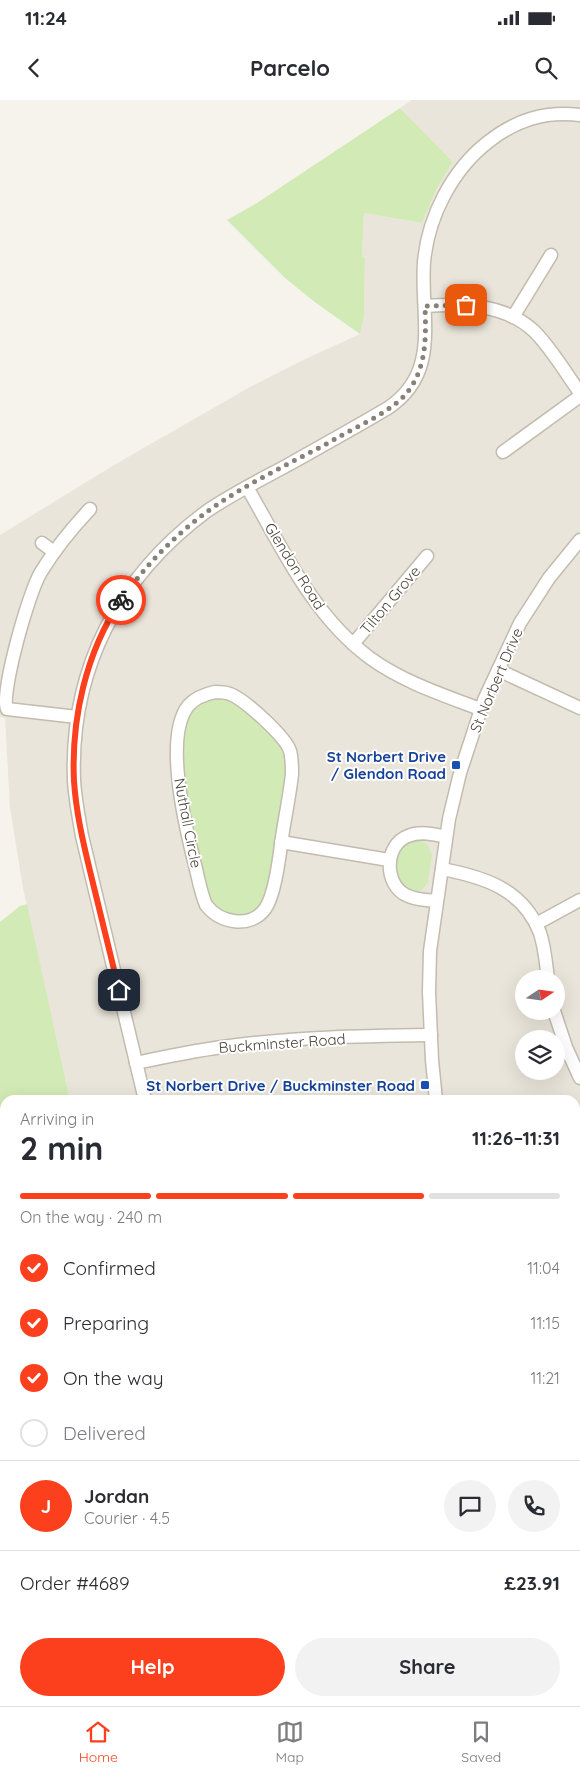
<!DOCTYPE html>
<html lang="en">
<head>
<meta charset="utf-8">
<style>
  :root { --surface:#fff; --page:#f2f2f3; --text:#2b2b33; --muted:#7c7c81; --line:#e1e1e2; --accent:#fc3f1d }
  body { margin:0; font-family:Quicksand,sans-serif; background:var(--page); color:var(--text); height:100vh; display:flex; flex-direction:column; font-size:19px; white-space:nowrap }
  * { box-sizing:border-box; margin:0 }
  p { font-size:16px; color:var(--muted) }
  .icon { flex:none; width:28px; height:28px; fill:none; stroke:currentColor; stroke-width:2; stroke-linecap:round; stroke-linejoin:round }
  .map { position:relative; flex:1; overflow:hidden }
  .drawer { position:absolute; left:0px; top:995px; width:580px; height:611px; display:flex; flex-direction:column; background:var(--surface); border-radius:15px 15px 0 0; box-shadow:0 5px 20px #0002 }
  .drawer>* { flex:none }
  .needle { width:32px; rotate:77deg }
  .controls { position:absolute; left:515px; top:870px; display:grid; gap:10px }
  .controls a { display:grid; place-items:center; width:50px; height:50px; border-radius:50%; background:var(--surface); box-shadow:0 5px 20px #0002; font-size:25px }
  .pin { position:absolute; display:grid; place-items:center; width:42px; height:42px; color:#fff; margin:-21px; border-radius:10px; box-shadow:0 2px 8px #0006 }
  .courier { position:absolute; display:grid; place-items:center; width:50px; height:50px; margin:-25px; border:4px solid #fc3f1d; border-radius:50%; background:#fff; color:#222; box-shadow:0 1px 6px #0007 }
  .summary em { font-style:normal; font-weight:700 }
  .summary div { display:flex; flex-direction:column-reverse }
  .summary { display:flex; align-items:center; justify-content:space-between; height:85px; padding:0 20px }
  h1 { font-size:32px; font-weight:700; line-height:38px }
  .bar { display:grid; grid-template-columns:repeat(4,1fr); gap:8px 5px; align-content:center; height:60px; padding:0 20px }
  .bar i { height:6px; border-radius:4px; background:var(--line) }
  .bar .on { background:var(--accent) }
  .bar p { grid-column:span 4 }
  .line { display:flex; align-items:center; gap:12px; padding:0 20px; border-top:1px solid var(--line) }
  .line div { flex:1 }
  .round { display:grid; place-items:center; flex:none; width:52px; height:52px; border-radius:26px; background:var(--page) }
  ol { padding:0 20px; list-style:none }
  li { display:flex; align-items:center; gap:15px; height:55px }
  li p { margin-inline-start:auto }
  li .icon { padding:5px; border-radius:50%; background:var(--accent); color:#fff; stroke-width:4 }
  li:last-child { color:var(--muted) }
  li i { width:28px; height:28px; border:2px solid var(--line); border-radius:50% }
  .primary-button { display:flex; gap:10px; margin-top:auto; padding:10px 20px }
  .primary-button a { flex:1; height:58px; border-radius:30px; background:var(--accent); color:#fff; font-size:20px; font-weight:700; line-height:58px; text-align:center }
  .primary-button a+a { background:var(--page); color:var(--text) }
  .status { display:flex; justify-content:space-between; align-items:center; height:35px; padding:0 25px; background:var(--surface); direction:ltr }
  .status svg { height:14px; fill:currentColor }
  header { display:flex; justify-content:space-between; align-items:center; height:65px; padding:0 20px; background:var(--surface); font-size:22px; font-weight:700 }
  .tabs { display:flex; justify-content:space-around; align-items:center; height:70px; border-top:1px solid var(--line); background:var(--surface); font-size:14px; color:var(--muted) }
  .tabs a { display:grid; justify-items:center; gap:2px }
  .tabs .on { color:var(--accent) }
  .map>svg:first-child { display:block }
  .residential { fill:#eae5da; fill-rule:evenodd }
  .education { fill:#efe8d6 }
  .green { fill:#d2eab5 }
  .water { fill:#a9d4f2 }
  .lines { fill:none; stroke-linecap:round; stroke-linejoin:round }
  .minor-casing { stroke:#c2bbae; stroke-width:15 }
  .minor { stroke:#fff; stroke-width:12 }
  .done { stroke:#878178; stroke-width:5; stroke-dasharray:0 9 }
  .route { stroke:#fc3f1d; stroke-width:6 }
  .transit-dot { fill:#1a4fb4; stroke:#fff; stroke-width:2 }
  .labels { text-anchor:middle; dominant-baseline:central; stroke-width:4; stroke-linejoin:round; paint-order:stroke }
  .street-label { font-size:15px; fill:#4b4439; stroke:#fff }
  .transit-label { font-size:15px; font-weight:bold; fill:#164399; stroke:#fff; text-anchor:end }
</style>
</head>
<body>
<div class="status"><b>11:24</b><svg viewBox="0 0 49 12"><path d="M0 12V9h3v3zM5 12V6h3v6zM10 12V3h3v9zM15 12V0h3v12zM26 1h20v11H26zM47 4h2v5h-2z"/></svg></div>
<header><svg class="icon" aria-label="back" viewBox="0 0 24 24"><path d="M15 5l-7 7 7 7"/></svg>Parcelo<svg class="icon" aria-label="search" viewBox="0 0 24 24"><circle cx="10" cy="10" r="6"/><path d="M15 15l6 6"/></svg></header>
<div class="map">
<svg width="580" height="1606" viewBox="0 0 580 1606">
  <rect width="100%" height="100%" fill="#f6f3ec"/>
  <!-- residential -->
  <path class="residential" d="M412,0H580V1606H430L432,1601H575V1000H70L23,788L10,708L5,618L0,617V435L114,365L250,287L301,261L360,234L364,216L365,158L362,157L364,113L422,123L437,88L453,62L400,8ZM524,879H556V911H524ZM524,939H556V971H524Z"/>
  <!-- education -->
  <g class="education">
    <path d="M55,1601H190L185,1606H57Z"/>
    <path d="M302,1601H432L430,1606H308Z"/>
  </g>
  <!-- green -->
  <g class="green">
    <path d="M400,8L453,62L437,88L422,123L364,113L362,157L365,158L364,216L360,234L316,203L285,178L227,120L257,103Z"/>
    <path d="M218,596L237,603L283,644L287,664L268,793C265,799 262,807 257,810C239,822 218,814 208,797L184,692L183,629L188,615L201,600Z"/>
    <path d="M417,739L428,745L432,755L428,783L420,791H412L401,784L395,773L397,754L404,744Z"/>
    <path d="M27,804L70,1000H5V1601H55L57,1606H0V822L20,806Z"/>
    <path d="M575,1126L580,1135V1195L576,1196Z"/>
    <path d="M575,1594L580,1601V1606H454L456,1601H575Z"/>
  </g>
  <!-- water -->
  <path class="water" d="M0,1154C7,1170 9,1193 0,1208Z"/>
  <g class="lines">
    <!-- minor casing -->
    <g class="minor-casing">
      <g id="minor">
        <path d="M425,206C463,203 505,204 534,231C552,249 565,272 580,293"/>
        <path d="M513,217L551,155"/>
        <path d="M503,352L580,296"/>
        <path d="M247,387C282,448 313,516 370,558C403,582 443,595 480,609"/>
        <path d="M42,443L54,452"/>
        <path d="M353,544L427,456"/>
        <path d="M498,570L580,608"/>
        <path d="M215,592C220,592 225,592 230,594C244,599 286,637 290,651C292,658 292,667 292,674C290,693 286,712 283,731C280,750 276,794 265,809C250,829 220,823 206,805C200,791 198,776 194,761C185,725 164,637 188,606C195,598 205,594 215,592Z"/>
        <path d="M77,617L7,609C0,594 29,491 41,472C55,449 72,428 90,409"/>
        <path d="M281,742L389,760"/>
        <path d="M442,769C484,777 523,789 540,833C545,848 546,864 548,879"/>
        <path d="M436,801C426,800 415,800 406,795C384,784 384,745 408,736C420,731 434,734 446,737"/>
        <path d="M536,824L580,800"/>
        <path d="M554,911L566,947L580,978"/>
        <path d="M136,963C164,957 193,951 222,947C291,937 361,936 431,935"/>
        <path d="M145,1000L82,736C79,718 75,699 74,680C70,569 118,477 207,411C232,394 260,380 286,366C320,347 354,328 388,308C442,272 420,216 424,162C428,117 452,70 488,42C516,20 544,11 580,15"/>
        <path d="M436,1000L432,960L429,892L430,851L449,719L460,673L484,600L520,523L549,478L580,440"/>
        <path d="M575,1279L580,1277"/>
        <path d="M575,1310L580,1307"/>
        <path d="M575,1360L580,1369"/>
        <path d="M575,1588L580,1595"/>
        <path d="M443,1606L445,1601"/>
      </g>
    </g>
    <!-- minor -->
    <use href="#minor" class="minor"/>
  </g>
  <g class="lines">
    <!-- done -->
    <path class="done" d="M121,500C145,466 175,435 208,411C248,382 294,362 337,338C359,325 394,311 409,290C427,266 426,234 425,206L466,205"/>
    <!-- route -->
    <path class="route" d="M119,890C109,850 100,811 90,771C83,742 76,712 74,681C71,619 86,552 121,500"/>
  </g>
  <!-- markers -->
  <g class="transit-dot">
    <rect x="451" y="660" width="10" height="10" rx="2.5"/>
    <rect x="420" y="980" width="10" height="10" rx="2.5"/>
  </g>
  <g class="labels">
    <!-- street labels -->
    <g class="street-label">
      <text transform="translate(295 466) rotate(58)">Glendon Road</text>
      <text transform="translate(390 500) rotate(-50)">Tilton Grove</text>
      <text transform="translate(496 580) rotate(-67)">St Norbert Drive</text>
      <text transform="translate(188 723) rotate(79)">Nuthall Circle</text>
      <text transform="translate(282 943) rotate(-4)">Buckminster Road</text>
    </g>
    <!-- transit labels -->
    <g class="transit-label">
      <text x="446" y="656">St Norbert Drive<tspan x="446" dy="17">/ Glendon Road</tspan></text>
      <text x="415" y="985">St Norbert Drive / Buckminster Road</text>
    </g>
  </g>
</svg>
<div class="controls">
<a><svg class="needle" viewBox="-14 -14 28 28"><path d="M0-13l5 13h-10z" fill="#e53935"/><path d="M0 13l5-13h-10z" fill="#7c7c81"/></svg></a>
<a><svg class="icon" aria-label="layers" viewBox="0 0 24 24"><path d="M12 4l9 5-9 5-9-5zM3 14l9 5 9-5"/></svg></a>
</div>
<div class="pin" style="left:466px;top:205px;background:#ea580c"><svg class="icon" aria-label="bag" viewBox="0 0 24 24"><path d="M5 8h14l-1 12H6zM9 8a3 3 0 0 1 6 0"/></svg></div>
<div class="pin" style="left:119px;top:890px;background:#1f2937"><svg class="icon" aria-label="home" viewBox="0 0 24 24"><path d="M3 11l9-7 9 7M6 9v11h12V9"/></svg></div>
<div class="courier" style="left:121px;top:500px"><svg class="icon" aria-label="bike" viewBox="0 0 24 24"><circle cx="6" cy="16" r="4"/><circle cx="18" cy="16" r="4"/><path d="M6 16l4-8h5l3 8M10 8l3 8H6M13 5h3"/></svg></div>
<section class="drawer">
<div class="summary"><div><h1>2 min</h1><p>Arriving in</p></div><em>11:26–11:31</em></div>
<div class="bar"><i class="on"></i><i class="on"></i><i class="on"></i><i></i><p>On the way · 240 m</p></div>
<ol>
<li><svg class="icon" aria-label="check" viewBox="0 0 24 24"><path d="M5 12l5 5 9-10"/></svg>Confirmed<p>11:04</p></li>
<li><svg class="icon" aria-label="check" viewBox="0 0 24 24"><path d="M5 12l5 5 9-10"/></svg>Preparing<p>11:15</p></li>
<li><svg class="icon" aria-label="check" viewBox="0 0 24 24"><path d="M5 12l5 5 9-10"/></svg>On the way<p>11:21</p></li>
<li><i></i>Delivered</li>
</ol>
<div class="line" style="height:90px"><b class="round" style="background:var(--accent);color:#fff">J</b><div><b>Jordan</b><p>Courier · 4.5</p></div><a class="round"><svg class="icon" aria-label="chat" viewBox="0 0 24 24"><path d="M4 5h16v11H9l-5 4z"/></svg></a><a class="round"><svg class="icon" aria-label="phone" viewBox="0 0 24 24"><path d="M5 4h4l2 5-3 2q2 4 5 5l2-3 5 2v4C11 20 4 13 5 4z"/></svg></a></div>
<div class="line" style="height:65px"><div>Order #4689</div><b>£23.91</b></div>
<div class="primary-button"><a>Help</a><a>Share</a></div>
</section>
</div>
<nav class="tabs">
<a class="on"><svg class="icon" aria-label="home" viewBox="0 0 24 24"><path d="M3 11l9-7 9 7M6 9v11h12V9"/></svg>Home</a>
<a><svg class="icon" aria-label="map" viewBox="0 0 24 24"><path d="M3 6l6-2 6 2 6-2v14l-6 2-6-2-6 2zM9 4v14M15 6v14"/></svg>Map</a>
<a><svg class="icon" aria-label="saved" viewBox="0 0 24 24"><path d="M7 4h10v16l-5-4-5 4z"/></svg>Saved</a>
</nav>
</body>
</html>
